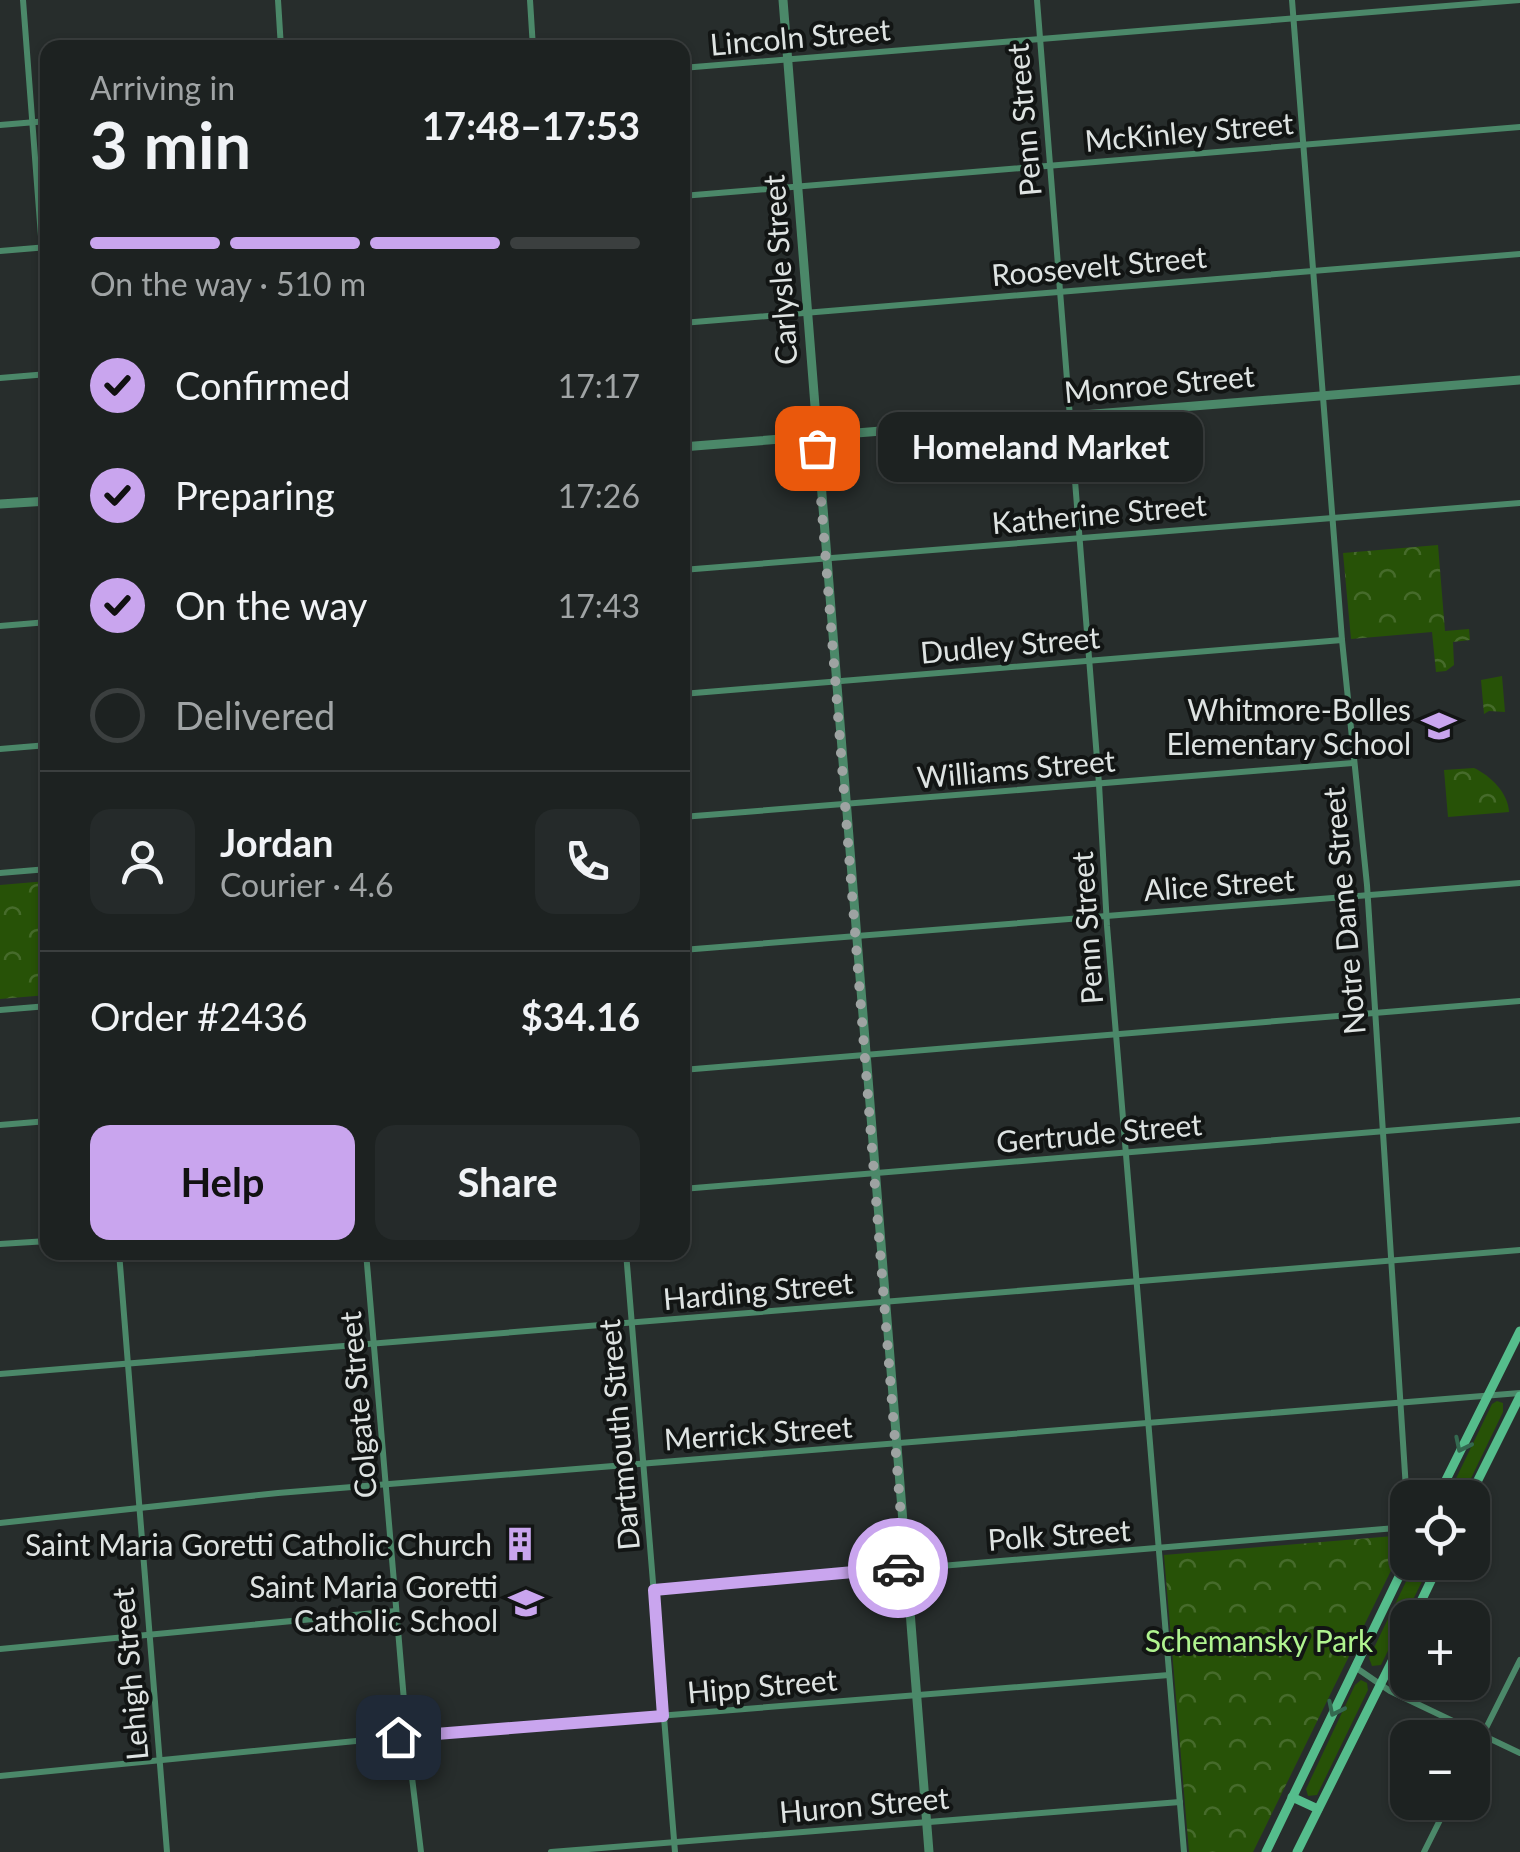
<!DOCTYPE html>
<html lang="en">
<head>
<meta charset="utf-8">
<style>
  :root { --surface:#1d2221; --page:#252a2a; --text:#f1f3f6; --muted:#a0a4a5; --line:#3b3f3f; --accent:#c9a5ee }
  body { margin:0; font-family:Lato,sans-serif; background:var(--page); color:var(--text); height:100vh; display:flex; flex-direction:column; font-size:38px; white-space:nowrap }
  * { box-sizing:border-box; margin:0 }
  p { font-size:32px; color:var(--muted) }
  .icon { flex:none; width:55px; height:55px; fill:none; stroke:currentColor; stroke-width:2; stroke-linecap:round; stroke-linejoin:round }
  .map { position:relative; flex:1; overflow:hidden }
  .drawer { position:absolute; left:40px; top:40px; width:650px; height:1220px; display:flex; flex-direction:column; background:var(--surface); border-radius:20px; box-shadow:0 2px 8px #0004,0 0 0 2px var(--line) }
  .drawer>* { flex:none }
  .fabs { position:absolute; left:1390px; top:1480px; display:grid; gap:20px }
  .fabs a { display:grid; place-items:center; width:100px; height:100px; border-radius:20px; background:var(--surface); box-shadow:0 2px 8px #0004,0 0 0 2px var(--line); font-size:50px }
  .pin { position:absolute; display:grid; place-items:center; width:85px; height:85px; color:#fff; margin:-42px; border-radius:20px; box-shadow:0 5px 15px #0006 }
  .courier { position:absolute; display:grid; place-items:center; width:100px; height:100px; margin:-50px; border:8px solid #c9a5ee; border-radius:50%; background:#fff; color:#222; box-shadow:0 2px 12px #0007 }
  .bubble { position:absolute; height:70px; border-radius:20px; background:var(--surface); box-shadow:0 2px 8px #0004,0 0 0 2px var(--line); font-size:32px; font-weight:700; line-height:70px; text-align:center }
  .overview em { font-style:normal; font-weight:700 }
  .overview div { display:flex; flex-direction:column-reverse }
  .overview { display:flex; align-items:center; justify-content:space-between; height:170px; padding:0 50px }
  h1 { font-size:65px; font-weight:700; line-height:75px }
  .bar { display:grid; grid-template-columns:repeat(4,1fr); gap:15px 10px; align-content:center; height:120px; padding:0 50px }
  .bar i { height:12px; border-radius:8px; background:var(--line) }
  .bar .current { background:var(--accent) }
  .bar p { grid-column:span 4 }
  .line { display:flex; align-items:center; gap:25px; padding:0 50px; border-top:2px solid var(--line) }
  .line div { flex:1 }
  .round { display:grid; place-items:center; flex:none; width:105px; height:105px; border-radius:20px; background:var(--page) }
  ol { padding:0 50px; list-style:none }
  li { display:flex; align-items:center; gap:30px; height:110px }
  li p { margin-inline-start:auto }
  li .icon { padding:10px; border-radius:50%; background:var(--accent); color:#111; stroke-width:4 }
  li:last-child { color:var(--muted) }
  li i { width:55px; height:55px; border:5px solid var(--line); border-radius:50% }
  .action { display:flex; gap:20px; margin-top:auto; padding:20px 50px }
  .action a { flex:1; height:115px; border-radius:20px; background:var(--accent); color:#111; font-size:40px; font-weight:700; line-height:115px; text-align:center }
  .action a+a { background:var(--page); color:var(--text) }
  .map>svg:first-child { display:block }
  .green { fill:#275207 }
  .park { fill:url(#park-crowns) }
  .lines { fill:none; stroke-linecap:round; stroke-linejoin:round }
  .minor { stroke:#4b8869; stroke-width:6 }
  .tertiary { stroke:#4b8869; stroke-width:9 }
  .secondary { stroke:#55bd8c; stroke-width:9 }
  .oneway { stroke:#346950 }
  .done { stroke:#9ea3a2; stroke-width:10; stroke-dasharray:0 18 }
  .route { stroke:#c9a5ee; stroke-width:12 }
  .labels { text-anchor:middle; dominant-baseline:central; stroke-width:8; stroke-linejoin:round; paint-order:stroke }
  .street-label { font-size:30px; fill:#dee3e2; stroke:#121514 }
  .poi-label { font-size:30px; fill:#dee3e2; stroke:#121514; text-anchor:end }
  .park-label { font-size:30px; fill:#b0f48f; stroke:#121514 }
</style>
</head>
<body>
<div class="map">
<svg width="1520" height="1852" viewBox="0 0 1520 1852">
  <defs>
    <pattern id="park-crowns" width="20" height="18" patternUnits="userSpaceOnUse" patternTransform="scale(2.5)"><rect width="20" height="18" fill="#275207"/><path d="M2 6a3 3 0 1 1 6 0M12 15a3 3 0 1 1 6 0" fill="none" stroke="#466b2b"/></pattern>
  </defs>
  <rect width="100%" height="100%" fill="#272d2c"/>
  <!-- green -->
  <g class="green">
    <path d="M1497,1401L1503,1403V1412L1462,1497H1447L1492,1404Z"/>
    <path d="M1415,1563H1431L1381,1665L1372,1666L1369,1658Z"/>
    <path d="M1361,1680L1367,1683L1368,1690L1317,1795L1308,1796L1306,1789L1355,1685Z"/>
  </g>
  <!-- park -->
  <g class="park">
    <path d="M1438,545L1445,631L1469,629L1470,640L1453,642L1454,665L1446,671L1436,672L1432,632L1351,639L1343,553Z"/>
    <path d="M1502,676L1505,712L1489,711L1484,714L1481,680Z"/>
    <path d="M1474,768C1491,776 1508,793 1509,812L1448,817L1444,770Z"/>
    <path d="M47,881V995L0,999V885Z"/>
    <path d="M1394,1536L1404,1539L1403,1546L1253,1852H1189L1164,1555Z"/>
  </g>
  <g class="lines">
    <!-- minor -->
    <g class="minor">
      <path d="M23,0L48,328"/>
      <path d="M278,0L281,48"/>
      <path d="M530,0L533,48"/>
      <path d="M1037,0L1099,784L1107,926L1184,1852"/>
      <path d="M1292,0L1342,640L1367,885L1408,1520"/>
      <path d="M682,68L1520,0"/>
      <path d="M0,125L48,121"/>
      <path d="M682,196L1520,127"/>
      <path d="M0,251L48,247"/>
      <path d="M682,323L1520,254"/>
      <path d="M0,378L48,374"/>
      <path d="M682,570L1520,503"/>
      <path d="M0,626L48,622"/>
      <path d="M682,694L1342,640"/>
      <path d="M0,749L48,745"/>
      <path d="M682,817L1353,763"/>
      <path d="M0,873L48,869"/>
      <path d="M682,950L1520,883"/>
      <path d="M0,1010L48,1006"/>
      <path d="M682,1070L1520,1001"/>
      <path d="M0,1125L48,1121"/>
      <path d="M682,1189L1520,1120"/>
      <path d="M0,1244L48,1241"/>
      <path d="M119,1252L167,1852"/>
      <path d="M366,1252L407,1736L421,1852"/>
      <path d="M626,1252L675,1852"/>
      <path d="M0,1374L1520,1250"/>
      <path d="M0,1523L278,1493L1520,1393"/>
      <path d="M653,1590L1408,1527"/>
      <path d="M0,1649L396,1611"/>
      <path d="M1355,1667L1390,1691L1520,1753"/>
      <path d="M1472,1756L1520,1660"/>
      <path d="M0,1776L407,1736L1169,1675"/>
      <path d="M551,1852L1180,1802"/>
      <path d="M1424,1852L1449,1802"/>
    </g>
    <!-- tertiary -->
    <g class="tertiary">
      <path d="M783,0L929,1852"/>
      <path d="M682,447L1520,380"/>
      <path d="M0,504L48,501"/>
    </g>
    <!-- secondary -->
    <g class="secondary">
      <path d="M1437,1498L1520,1331"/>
      <path d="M1469,1498L1520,1396"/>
      <path d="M1413,1618L1440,1562"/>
      <path d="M1292,1797L1318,1809"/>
      <path d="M1266,1852L1408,1558"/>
      <path d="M1297,1852L1408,1629"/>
    </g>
  </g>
  <!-- one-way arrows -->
  <defs><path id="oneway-chevron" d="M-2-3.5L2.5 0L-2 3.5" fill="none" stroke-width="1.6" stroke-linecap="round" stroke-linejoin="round" transform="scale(2.5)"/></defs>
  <g class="oneway">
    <use href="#oneway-chevron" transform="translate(1462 1445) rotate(116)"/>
    <use href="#oneway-chevron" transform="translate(1335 1709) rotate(116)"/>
  </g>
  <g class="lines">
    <!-- done -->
    <path class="done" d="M817,448L905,1568H898"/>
    <!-- route -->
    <path class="route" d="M398,1737L663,1716L654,1590L898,1568"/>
  </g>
  <!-- icons -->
  <defs>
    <g id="school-bare" transform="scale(2.7)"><path d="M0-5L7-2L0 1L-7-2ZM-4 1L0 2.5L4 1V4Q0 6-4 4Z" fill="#c9a5ee" stroke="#121514" stroke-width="2.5" paint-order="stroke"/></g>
    <g id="building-bare" transform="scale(2.7)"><path d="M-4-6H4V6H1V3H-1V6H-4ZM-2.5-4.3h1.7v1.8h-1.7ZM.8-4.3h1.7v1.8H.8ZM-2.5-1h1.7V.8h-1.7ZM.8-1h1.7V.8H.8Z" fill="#c9a5ee" stroke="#121514" stroke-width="2.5" paint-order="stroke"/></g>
  </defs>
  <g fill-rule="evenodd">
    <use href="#school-bare" x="1439" y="726"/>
    <use href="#building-bare" x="520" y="1544"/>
    <use href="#school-bare" x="526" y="1603"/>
  </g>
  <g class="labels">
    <!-- street labels -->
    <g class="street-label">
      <text transform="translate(800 36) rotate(-5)">Lincoln Street</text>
      <text transform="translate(1023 120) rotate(-95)">Penn Street</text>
      <text transform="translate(1189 131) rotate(-5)">McKinley Street</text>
      <text transform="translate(1099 265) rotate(-5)">Roosevelt Street</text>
      <text transform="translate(779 270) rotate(-94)">Carlysle Street</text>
      <text transform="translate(1159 383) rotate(-5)">Monroe Street</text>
      <text transform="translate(1099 513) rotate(-5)">Katherine Street</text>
      <text transform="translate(1010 644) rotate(-5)">Dudley Street</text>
      <text transform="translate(1016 768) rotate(-5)">Williams Street</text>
      <text transform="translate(1219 884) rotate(-4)">Alice Street</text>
      <text transform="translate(1343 911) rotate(-95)">Notre Dame Street</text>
      <text transform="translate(1086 928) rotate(-94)">Penn Street</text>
      <text transform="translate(1099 1132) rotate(-5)">Gertrude Street</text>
      <text transform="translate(758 1290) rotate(-5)">Harding Street</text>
      <text transform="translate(357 1405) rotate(-95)">Colgate Street</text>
      <text transform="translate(758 1432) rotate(-4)">Merrick Street</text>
      <text transform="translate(618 1435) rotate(-95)">Dartmouth Street</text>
      <text transform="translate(1059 1534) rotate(-4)">Polk Street</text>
      <text transform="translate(129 1674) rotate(-95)">Lehigh Street</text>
      <text transform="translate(762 1685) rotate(-5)">Hipp Street</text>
      <text transform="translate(864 1804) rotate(-5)">Huron Street</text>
    </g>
    <!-- poi labels -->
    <g class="poi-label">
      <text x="1411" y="709">Whitmore-Bolles<tspan x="1411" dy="34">Elementary School</tspan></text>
      <text x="492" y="1544">Saint Maria Goretti Catholic Church</text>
      <text x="498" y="1586">Saint Maria Goretti<tspan x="498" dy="34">Catholic School</tspan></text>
    </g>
    <!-- park labels -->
    <g class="park-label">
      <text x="1259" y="1640">Schemansky Park</text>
    </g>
  </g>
</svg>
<div class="fabs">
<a><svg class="icon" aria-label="locate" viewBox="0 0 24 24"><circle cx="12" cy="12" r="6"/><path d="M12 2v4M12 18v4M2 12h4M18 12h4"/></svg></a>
<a>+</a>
<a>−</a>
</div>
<div class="pin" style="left:817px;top:448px;background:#ea580c"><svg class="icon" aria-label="bag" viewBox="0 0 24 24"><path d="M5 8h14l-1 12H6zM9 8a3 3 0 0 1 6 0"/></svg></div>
<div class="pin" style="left:398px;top:1737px;background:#1f2937"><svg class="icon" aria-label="home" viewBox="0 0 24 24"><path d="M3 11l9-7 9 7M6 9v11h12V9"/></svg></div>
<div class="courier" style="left:898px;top:1568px"><svg class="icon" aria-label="car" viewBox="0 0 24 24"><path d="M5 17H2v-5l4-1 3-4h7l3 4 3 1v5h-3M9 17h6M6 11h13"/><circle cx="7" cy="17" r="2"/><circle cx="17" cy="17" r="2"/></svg></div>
<div class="bubble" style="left:878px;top:412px;width:325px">Homeland Market</div>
<section class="drawer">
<div class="overview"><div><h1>3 min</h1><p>Arriving in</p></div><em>17:48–17:53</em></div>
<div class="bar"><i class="current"></i><i class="current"></i><i class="current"></i><i></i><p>On the way · 510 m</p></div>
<ol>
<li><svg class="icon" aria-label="check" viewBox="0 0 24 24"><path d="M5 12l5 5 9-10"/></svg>Confirmed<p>17:17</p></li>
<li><svg class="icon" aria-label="check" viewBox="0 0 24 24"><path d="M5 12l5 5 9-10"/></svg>Preparing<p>17:26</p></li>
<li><svg class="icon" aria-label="check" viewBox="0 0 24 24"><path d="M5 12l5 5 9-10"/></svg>On the way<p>17:43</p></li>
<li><i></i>Delivered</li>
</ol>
<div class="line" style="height:180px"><a class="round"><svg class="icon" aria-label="person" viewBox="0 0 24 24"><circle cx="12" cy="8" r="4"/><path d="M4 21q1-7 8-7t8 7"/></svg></a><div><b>Jordan</b><p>Courier · 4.6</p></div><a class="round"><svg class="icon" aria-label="phone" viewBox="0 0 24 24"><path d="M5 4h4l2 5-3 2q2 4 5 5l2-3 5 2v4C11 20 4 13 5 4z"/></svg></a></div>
<div class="line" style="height:130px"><div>Order #2436</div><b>$34.16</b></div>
<div class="action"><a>Help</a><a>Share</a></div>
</section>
</div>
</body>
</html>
